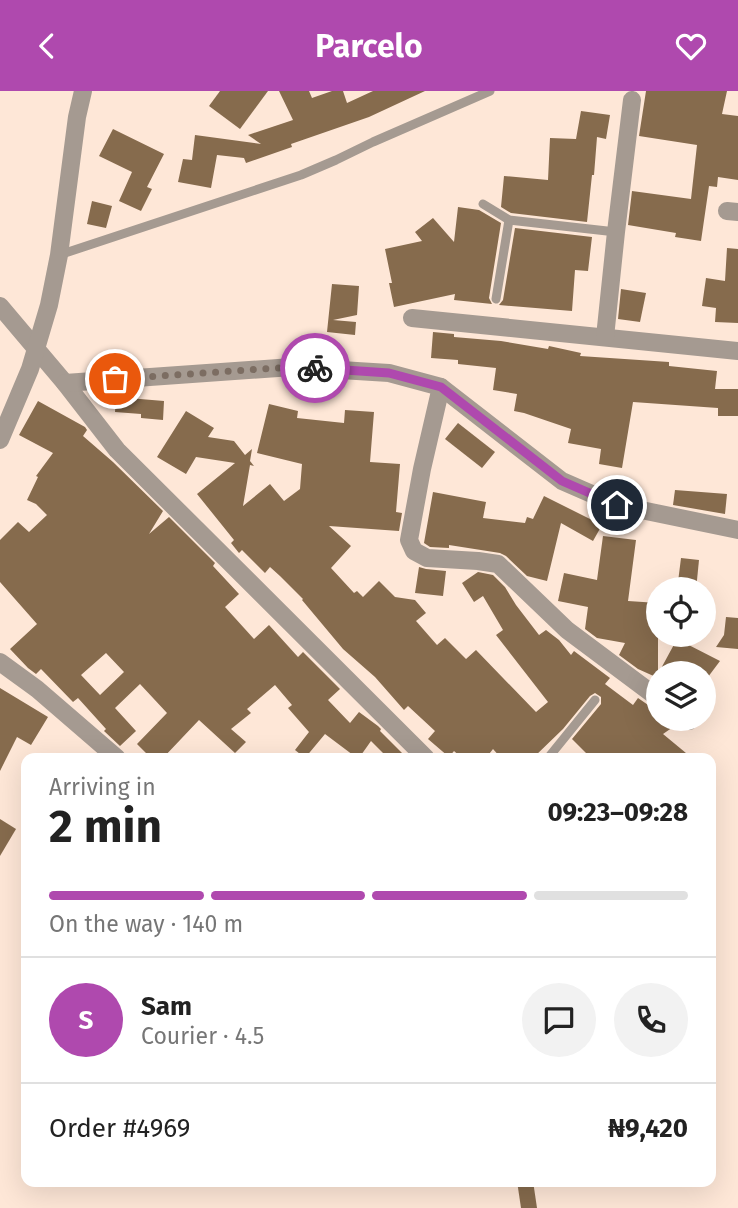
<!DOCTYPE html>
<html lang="en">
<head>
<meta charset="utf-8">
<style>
  :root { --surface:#fff; --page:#f2f2f2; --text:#222; --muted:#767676; --line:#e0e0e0; --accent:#af49ae }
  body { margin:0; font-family:"Fira Sans",sans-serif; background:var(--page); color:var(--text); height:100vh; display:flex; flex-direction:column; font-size:26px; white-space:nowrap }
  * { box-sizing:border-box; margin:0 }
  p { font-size:23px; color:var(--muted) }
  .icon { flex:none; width:38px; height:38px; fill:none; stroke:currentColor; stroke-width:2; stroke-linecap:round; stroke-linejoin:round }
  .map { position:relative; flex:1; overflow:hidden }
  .details { position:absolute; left:21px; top:662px; width:695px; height:434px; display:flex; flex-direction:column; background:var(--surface); border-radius:14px; box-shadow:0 7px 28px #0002 }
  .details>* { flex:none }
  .controls { position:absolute; left:646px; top:486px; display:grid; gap:14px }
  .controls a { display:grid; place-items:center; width:70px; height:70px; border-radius:50%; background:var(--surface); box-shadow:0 7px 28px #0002; font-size:35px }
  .pin { position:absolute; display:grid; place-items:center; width:60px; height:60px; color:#fff; margin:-30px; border:4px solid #fff; border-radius:50%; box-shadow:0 2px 7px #0007 }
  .courier { position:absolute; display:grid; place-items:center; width:70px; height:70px; margin:-35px; border:5px solid #af49ae; border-radius:50%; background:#fff; color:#222; box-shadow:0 2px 9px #0007 }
  .overview em { font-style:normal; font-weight:700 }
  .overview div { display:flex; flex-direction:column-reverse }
  .overview { display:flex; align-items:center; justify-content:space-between; height:119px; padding:0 28px }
  h1 { font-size:46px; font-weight:700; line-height:52px }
  .bar { display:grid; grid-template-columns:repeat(4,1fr); gap:10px 7px; align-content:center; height:84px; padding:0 28px }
  .bar i { height:9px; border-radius:5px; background:var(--line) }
  .bar .selected { background:var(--accent) }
  .bar p { grid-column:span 4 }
  .line { display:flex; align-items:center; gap:18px; padding:0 28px; border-top:2px solid var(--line) }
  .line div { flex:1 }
  .round { display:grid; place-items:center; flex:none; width:74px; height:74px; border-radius:37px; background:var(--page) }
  header { display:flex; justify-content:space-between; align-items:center; height:91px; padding:0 28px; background:var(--accent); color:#fff; font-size:32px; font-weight:700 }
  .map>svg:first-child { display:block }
  .building { fill:#866b4d; fill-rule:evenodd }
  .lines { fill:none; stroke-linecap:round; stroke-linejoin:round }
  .service { stroke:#a59a91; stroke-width:9 }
  .minor { stroke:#a59a91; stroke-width:18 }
  .done { stroke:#7c6d62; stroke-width:7; stroke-dasharray:0 12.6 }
  .route { stroke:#af49ae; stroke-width:9 }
</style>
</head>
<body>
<header><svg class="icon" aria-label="back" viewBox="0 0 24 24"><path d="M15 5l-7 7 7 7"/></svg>Parcelo<svg class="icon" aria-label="heart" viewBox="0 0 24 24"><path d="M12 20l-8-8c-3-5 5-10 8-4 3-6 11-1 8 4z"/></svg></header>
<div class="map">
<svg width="738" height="1117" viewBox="0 0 738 1117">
  <rect width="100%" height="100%" fill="#fee7d7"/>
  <!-- building -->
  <g class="building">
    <path d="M220,0H268L240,38L209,15Z"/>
    <path d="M279,0H309L312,7L332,0H343L347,12L373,0H425L369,26L291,53L292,56L246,72L244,67L217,64L211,97L178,91L183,68L192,69L195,44L261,53L248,44L293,29Z"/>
    <path d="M646,0H727L722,23L738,25V89L718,86L717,96L709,95L701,150L675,146L676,142L628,134L632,100L691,108L697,54L639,45Z"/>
    <path d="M581,20L610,24L606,48L597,46L594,84H592L587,131L511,122L501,116L504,85L548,89L550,47L576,48Z"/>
    <path d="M113,38L164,63L147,96L152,98L141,120L119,110L132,81L99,65Z"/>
    <path d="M92,110L112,115L106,137L87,133Z"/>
    <path d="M458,116L479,119L501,132L489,207L492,213L454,209L455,203L394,216L389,192H392L385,158L422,150L415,141L433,127L454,151Z"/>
    <path d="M515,137L592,146L588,180L575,179L572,220L499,214L503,209Z"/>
    <path d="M727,157L738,158V232L715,231L716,217L702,215L706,187L725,190Z"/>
    <path d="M332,193L359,195L357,224L333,229L356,231L355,244L327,241Z"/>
    <path d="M621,198L646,202L640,231L618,228Z"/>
    <path d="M433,241L454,243V246L501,250L548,258L549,255L581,262L580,265L669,271V275L717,280L715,298H738V325H718V317L633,311L622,377L599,373L601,358L568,352L571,338L524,322L514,320L517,303L493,299L496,277L458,273V269L431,267Z"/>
    <path d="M116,306L164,310L163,329L141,327V323L115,321Z"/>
    <path d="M38,310L85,336L87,339L83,345L113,371L163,420L149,443L169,426L215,472L213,475L239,503L225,516L254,548L269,534L298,566L303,561L340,598L328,609L350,632L359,621L378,635L381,638L380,640L407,667H388L371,650L359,667H357L325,643L305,667L295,659L309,641L288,617L292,614L275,594L247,618L251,622L231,638L246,651L235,662L199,629L163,667H151L137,653L167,622L140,593L115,617L136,640L120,655L104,640L106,638L78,607L73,611L41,578L36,583L28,577L10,558L37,533L0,491V449L18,431L29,441L47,424L36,413L27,409L38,386L36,385L53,362L19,344ZM106,562L124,581L100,604L81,584Z"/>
    <path d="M269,313L298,320L297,327L344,332L345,319L374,321L370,371L400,373L396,421L402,422L399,440L329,435L351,455L331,477L354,502L357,500L363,506L379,490L395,506L415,509L426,522L416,530L437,554L445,547L466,568L476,559L536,621L548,611L496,544L503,539L483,505L474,511L462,492L478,481L493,484L505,496L516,514L539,544L546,539L559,549L571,564L574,560L610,587L605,593L633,614L638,607L651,616L658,618V628H675L676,634L663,643L692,667H591L572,648L601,613V606L595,602L590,605L563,638L533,667H501L493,658L486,667H462L454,660L449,666L428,648L435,640L408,615L404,619L375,586L343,558L302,509L303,508L280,485L270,476L265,482L242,459L239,462L231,452L234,449L197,403L235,372L196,366L186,383L157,366L186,320L214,337L208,346L234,350L245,364L252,358L250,370L254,375L250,374L243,415L270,393L284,410L300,398L302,373L257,362Z"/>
    <path d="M458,332L495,361L482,377L445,348Z"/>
    <path d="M675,399L727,403L725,423L673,414Z"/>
    <path d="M433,401L486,411L483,427L525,432L527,426L533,428L544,405L602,434L593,450L561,432L547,490L527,485L506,465L500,462L449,454V457L430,456L424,452Z"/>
    <path d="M603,445L636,449L628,510L658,512V587L638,578L619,564L625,552L597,547L585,538L588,516L558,510L564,482L597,489Z"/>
    <path d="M681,467L699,469L696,499H677Z"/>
    <path d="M419,476L426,478L446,480L443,505L415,502Z"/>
    <path d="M726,526L738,527V558L716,556L724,544Z"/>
    <path d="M677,548L720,570L705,590L704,589V583H658Z"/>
    <path d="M0,597L48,626L31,654L17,646L0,680Z"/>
    <path d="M0,728L16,738L0,765Z"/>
    <path d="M517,1090H533L537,1117H521Z"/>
  </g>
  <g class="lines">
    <!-- service -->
    <g class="service">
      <path d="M483,113L509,129L616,141"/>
      <path d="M59,164L301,84L336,69L373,51L490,0"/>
      <path d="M496,208L509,129"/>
      <path d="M548,667L595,609"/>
    </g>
    <!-- minor -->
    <g class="minor">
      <path d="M727,120L738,121"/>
      <path d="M0,215L65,292L117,359L426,667"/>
      <path d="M412,227L738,260"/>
      <path d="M605,246L616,141L632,9"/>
      <path d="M65,292L292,276L389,282L441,296L562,390L617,414L738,439"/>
      <path d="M441,296L422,378L409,449L414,460L427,467L478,470L498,473L567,539L658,607"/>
      <path d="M0,349L30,278L49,214L59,164L77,26L83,0"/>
      <path d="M0,571L37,598L117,667"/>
      <path d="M686,628L689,630"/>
    </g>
  </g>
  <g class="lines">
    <!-- done -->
    <path class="done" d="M115,288L292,276L315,277"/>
    <!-- route -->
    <path class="route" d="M315,277L389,282L441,296L562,390L617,414"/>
  </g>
</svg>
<div class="controls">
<a><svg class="icon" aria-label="locate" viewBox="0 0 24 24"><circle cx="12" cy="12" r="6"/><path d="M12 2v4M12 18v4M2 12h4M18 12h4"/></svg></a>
<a><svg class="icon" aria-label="layers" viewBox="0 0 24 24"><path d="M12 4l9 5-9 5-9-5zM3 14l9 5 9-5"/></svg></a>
</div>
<div class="pin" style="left:115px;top:288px;background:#ea580c"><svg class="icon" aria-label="bag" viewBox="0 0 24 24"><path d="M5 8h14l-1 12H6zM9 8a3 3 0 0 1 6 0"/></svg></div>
<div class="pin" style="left:617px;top:414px;background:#1f2937"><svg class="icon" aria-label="home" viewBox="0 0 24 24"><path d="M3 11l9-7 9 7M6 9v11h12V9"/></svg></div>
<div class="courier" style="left:315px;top:277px"><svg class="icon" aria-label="bike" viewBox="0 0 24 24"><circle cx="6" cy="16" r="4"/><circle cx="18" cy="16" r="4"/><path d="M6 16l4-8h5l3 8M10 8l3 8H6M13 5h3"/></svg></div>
<section class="details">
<div class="overview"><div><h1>2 min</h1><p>Arriving in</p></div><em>09:23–09:28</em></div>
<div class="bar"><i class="selected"></i><i class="selected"></i><i class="selected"></i><i></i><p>On the way · 140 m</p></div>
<div class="line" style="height:126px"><b class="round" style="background:var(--accent);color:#fff">S</b><div><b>Sam</b><p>Courier · 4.5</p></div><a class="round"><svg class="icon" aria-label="chat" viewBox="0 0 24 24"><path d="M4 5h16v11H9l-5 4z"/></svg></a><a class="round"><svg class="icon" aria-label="phone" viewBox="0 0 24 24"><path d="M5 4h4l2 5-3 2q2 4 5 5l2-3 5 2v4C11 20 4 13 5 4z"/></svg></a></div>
<div class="line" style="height:91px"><div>Order #4969</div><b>₦9,420</b></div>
</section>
</div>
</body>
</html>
